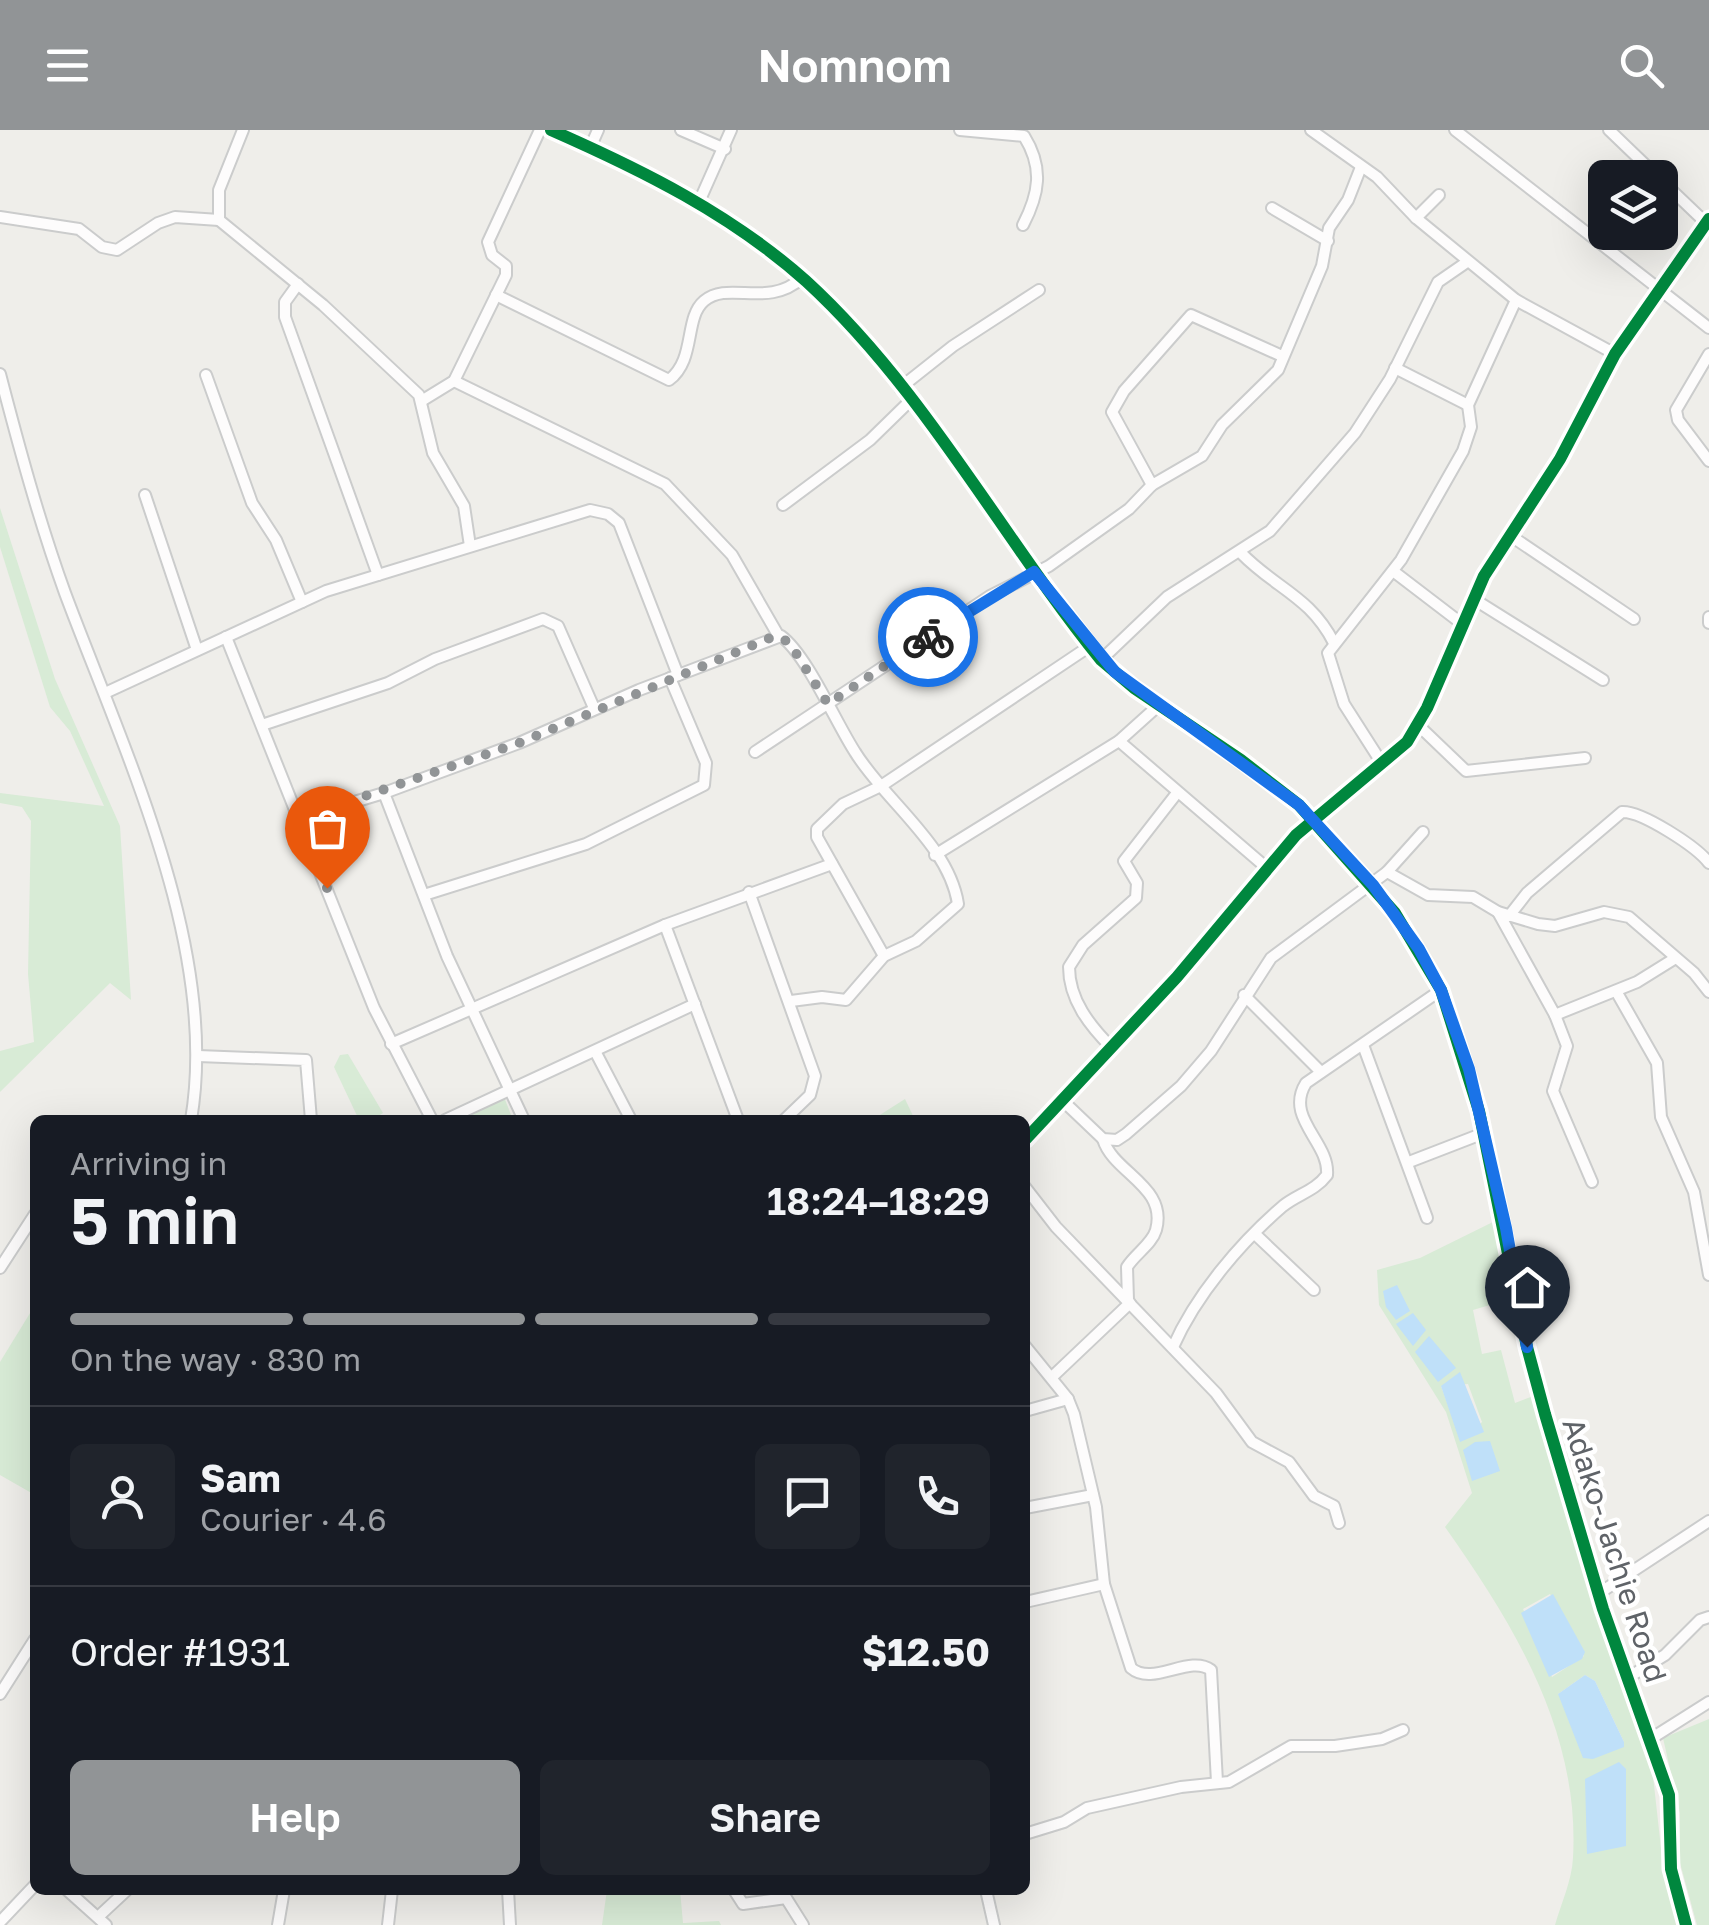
<!DOCTYPE html>
<html lang="en">
<head>
<meta charset="utf-8">
<style>
  :root { --surface:#171b24; --page:#20242c; --text:#f1f3f6; --muted:#9ea1a6; --line:#363941; --accent:#919496 }
  body { margin:0; font-family:"Golos Text",sans-serif; background:var(--page); color:var(--text); height:100vh; display:flex; flex-direction:column; font-size:38px; white-space:nowrap }
  * { box-sizing:border-box; margin:0 }
  p { font-size:32px; color:var(--muted) }
  .icon { flex:none; width:55px; height:55px; fill:none; stroke:currentColor; stroke-width:2; stroke-linecap:round; stroke-linejoin:round }
  .map { position:relative; flex:1; overflow:hidden }
  .sheet { position:absolute; left:30px; top:985px; width:1000px; height:780px; display:flex; flex-direction:column; background:var(--surface); border-radius:15px; box-shadow:0 10px 40px #0002 }
  .sheet>* { flex:none }
  .tools { position:absolute; left:1588px; top:30px; display:grid; gap:20px }
  .tools a { display:grid; place-items:center; width:90px; height:90px; border-radius:15px; background:var(--surface); box-shadow:0 10px 40px #0002; font-size:50px }
  .pin { position:absolute; display:grid; place-items:center; width:85px; height:85px; color:#fff; margin:-102px -42px; border-radius:50% 50% 50% 0; rotate:-45deg; box-shadow:0 0 10px #0007 }
  .pin .icon { rotate:45deg }
  .courier { position:absolute; display:grid; place-items:center; width:100px; height:100px; margin:-50px; border:8px solid #1a73e8; border-radius:50%; background:#fff; color:#222; box-shadow:0 2px 12px #0007 }
  .overview em { font-style:normal; font-weight:600 }
  .overview div { display:flex; flex-direction:column-reverse }
  .overview { display:flex; align-items:center; justify-content:space-between; height:170px; padding:0 40px }
  h1 { font-size:65px; font-weight:600; line-height:75px }
  .bar { display:grid; grid-template-columns:repeat(4,1fr); gap:15px 10px; align-content:center; height:120px; padding:0 40px }
  .bar i { height:12px; border-radius:8px; background:var(--line) }
  .bar .active { background:var(--accent) }
  .bar p { grid-column:span 4 }
  .line { display:flex; align-items:center; gap:25px; padding:0 40px; border-top:2px solid var(--line) }
  .line div { flex:1 }
  .round { display:grid; place-items:center; flex:none; width:105px; height:105px; border-radius:15px; background:var(--page) }
  .button { display:flex; gap:20px; margin-top:auto; padding:20px 40px }
  .button a { flex:1; height:115px; border-radius:15px; background:var(--accent); color:#fff; font-size:40px; font-weight:600; line-height:115px; text-align:center }
  .button a+a { background:var(--page); color:var(--text) }
  header { display:flex; justify-content:space-between; align-items:center; height:130px; padding:0 40px; background:var(--accent); color:#fff; font-size:45px; font-weight:600 }
  .map>svg:first-child { display:block }
  .green { fill:#d8ebd6; fill-rule:evenodd }
  .water { fill:#bfe0f9 }
  .lines { fill:none; stroke-linecap:round; stroke-linejoin:round }
  .minor-casing { stroke:#cbcccc; stroke-width:14 }
  .tertiary-casing { stroke:#cbcccc; stroke-width:16 }
  .minor { stroke:#fdfcfc; stroke-width:10 }
  .tertiary { stroke:#fdfcfc; stroke-width:12 }
  .cycleway-casing { stroke:#fff; stroke-width:19 }
  .cycleway { stroke:#00873e; stroke-width:12 }
  .done { stroke:#919496; stroke-width:10; stroke-dasharray:0 18 }
  .route { stroke:#1a73e8; stroke-width:12 }
  .labels { text-anchor:middle; dominant-baseline:central; stroke-width:9; stroke-linejoin:round; paint-order:stroke }
  .street-label { font-size:30px; fill:#5f6368; stroke:#fff }
</style>
</head>
<body>
<header><svg class="icon" aria-label="menu" viewBox="0 0 24 24"><path d="M4 6h16M4 12h16M4 18h16"/></svg>Nomnom<svg class="icon" aria-label="search" viewBox="0 0 24 24"><circle cx="10" cy="10" r="6"/><path d="M15 15l6 6"/></svg></header>
<div class="map">
<svg width="1709" height="1795" viewBox="0 0 1709 1795">
  <rect width="100%" height="100%" fill="#efeeea"/>
  <!-- green -->
  <g class="green">
    <path d="M0,378L55,549L120,696L131,870L110,853L0,962V921L34,912L28,844L31,691L22,677L0,673V663L104,676L70,601L50,577L0,417Z"/>
    <path d="M348,924L383,983L372,990H359L334,937L340,925Z"/>
    <path d="M504,967L513,990H455Z"/>
    <path d="M905,969L915,990H872Z"/>
    <path d="M1501,1088L1514,1160L1489,1167L1490,1175L1473,1180L1482,1224L1501,1220L1515,1273L1536,1265L1650,1619L1664,1745L1677,1795H1555C1561,1774 1572,1750 1573,1728C1580,1603 1515,1496 1445,1397L1472,1363L1446,1282L1379,1175L1377,1140L1420,1128ZM1468,1254L1482,1292L1461,1311L1441,1256ZM1550,1464L1584,1526L1552,1547L1523,1479ZM1585,1545L1595,1551L1624,1612L1558,1564Z"/>
    <path d="M35,1175V1365L0,1345V1232Z"/>
    <path d="M1709,1589V1795H1697L1680,1733V1683L1663,1608Z"/>
    <path d="M607,1760H680L683,1793L719,1791L721,1795H602Z"/>
  </g>
  <!-- water -->
  <g class="water">
    <path d="M1397,1155L1410,1181L1396,1190L1386,1177L1383,1161Z"/>
    <path d="M1413,1183L1426,1200L1413,1216L1396,1194Z"/>
    <path d="M1429,1206L1456,1238L1438,1252L1415,1222Z"/>
    <path d="M1460,1242L1484,1302L1460,1312L1441,1256Z"/>
    <path d="M1490,1311L1500,1341L1472,1351L1463,1320L1475,1312Z"/>
    <path d="M1553,1464L1585,1522L1582,1529L1549,1547L1521,1483Z"/>
    <path d="M1585,1545L1595,1551L1624,1612V1617L1593,1629L1583,1628L1558,1564Z"/>
    <path d="M1619,1632L1626,1639V1716L1587,1724L1585,1649Z"/>
  </g>
  <g class="lines">
    <!-- minor casing -->
    <g class="minor-casing">
      <g id="minor">
        <path d="M243,0L219,60V90L323,175L419,265L433,323L464,376L470,416"/>
        <path d="M681,0L725,19"/>
        <path d="M960,0L1024,6C1044,38 1039,64 1023,95"/>
        <path d="M1311,0L1377,47L1416,88L1439,65"/>
        <path d="M1455,0L1709,198"/>
        <path d="M1609,0L1659,48"/>
        <path d="M590,18L598,0"/>
        <path d="M1660,49L1706,93"/>
        <path d="M699,72L731,0"/>
        <path d="M1272,78L1328,111"/>
        <path d="M0,87L79,99L102,117L117,120L158,93L175,87L219,90"/>
        <path d="M1416,88L1516,170L1615,224"/>
        <path d="M298,154L285,172V187L378,445"/>
        <path d="M496,165L669,250C696,230 684,188 704,171C729,150 767,179 802,148"/>
        <path d="M1709,224L1676,280L1678,290L1709,331"/>
        <path d="M1395,238L1468,275"/>
        <path d="M0,244C19,317 39,391 65,463C124,621 220,820 191,990"/>
        <path d="M206,245L252,373L276,410L302,472"/>
        <path d="M454,251L665,354L732,425L778,505"/>
        <path d="M900,258L953,216L1039,160"/>
        <path d="M423,270L454,251L506,145V136L492,125L488,112L540,0"/>
        <path d="M1152,355L1112,282L1124,261L1191,185L1282,226"/>
        <path d="M145,365L197,520"/>
        <path d="M783,375L870,310L911,270"/>
        <path d="M1511,406L1634,489"/>
        <path d="M1241,423C1276,459 1310,466 1334,513"/>
        <path d="M1393,441L1461,493"/>
        <path d="M1472,468L1603,550"/>
        <path d="M1709,487V493"/>
        <path d="M226,507L374,878L432,990"/>
        <path d="M1101,530L1167,467L1270,401L1355,303L1390,249L1438,152L1467,132"/>
        <path d="M105,563L326,461L590,380L608,384L619,393L678,545"/>
        <path d="M262,595L388,553L435,529L543,489L558,496L594,578"/>
        <path d="M1418,595L1466,641L1585,628"/>
        <path d="M1119,611L1268,739"/>
        <path d="M755,622L990,466L1049,436L1129,379L1152,355L1202,326L1222,295L1278,240L1322,136L1329,98L1348,70L1361,37"/>
        <path d="M1383,635L1344,574L1328,523L1401,430L1463,321L1471,297L1468,275L1516,170"/>
        <path d="M384,663L447,826L524,990"/>
        <path d="M301,688L384,663L519,613L639,560L781,506C807,525 836,593 855,622C885,671 949,715 958,774L916,811L884,826L846,870L822,867L791,871"/>
        <path d="M935,725L1119,611L1159,575"/>
        <path d="M1387,742L1423,702"/>
        <path d="M749,762L815,946L810,965L784,990"/>
        <path d="M424,765L586,714L704,655L706,633L670,548"/>
        <path d="M1498,782L1555,885L1637,852L1674,829"/>
        <path d="M1509,786L1527,763L1622,682C1642,681 1697,717 1709,733"/>
        <path d="M665,795L738,990"/>
        <path d="M884,826L817,707V699L843,674L881,656L1090,516"/>
        <path d="M1616,861L1657,933L1661,987L1694,1062L1709,1145"/>
        <path d="M1244,865L1321,942"/>
        <path d="M1555,885L1567,916L1553,961L1592,1052"/>
        <path d="M391,914L665,795L832,734"/>
        <path d="M1363,915L1427,1088"/>
        <path d="M1112,918C1090,896 1069,870 1069,837L1083,815L1136,768L1137,753L1124,731L1177,663"/>
        <path d="M596,923L631,990"/>
        <path d="M198,926L306,930L311,990"/>
        <path d="M1061,969L1103,1009L1117,1010L1126,1004L1181,956L1211,921L1271,828L1387,742L1428,765L1473,767L1498,782L1538,794L1555,796L1604,782L1629,787L1694,843L1709,862"/>
        <path d="M445,990L695,874"/>
        <path d="M1103,1009C1113,1043 1168,1056 1156,1100C1152,1114 1135,1124 1127,1137L1128,1170"/>
        <path d="M1025,1010L1177,847L1296,705L1407,612L1427,578L1484,446L1560,329L1615,224L1709,89"/>
        <path d="M1409,1032L1484,1003"/>
        <path d="M1025,1057L1056,1097L1216,1263L1252,1312L1289,1332L1314,1366L1334,1376L1339,1393"/>
        <path d="M1256,1105L1314,1160"/>
        <path d="M0,1138L35,1084"/>
        <path d="M1025,1216L1068,1269L1074,1284L1096,1377L1104,1454L1131,1538C1153,1557 1189,1524 1211,1540L1217,1652"/>
        <path d="M1173,1217C1196,1165 1240,1113 1283,1076C1298,1064 1315,1061 1327,1045C1330,1012 1284,988 1306,953L1441,860"/>
        <path d="M1052,1247L1130,1173"/>
        <path d="M1025,1281L1068,1269"/>
        <path d="M1025,1378L1093,1365"/>
        <path d="M1598,1464L1709,1391"/>
        <path d="M1025,1472L1104,1454"/>
        <path d="M1629,1547L1665,1525L1700,1490L1709,1487"/>
        <path d="M0,1564L35,1509"/>
        <path d="M1652,1608L1709,1572"/>
        <path d="M1025,1704L1064,1692L1087,1678L1181,1657L1229,1652L1291,1616H1335L1382,1609L1403,1600"/>
        <path d="M67,1760L106,1795"/>
        <path d="M508,1760L510,1795"/>
        <path d="M734,1760L743,1774L786,1768L803,1795"/>
        <path d="M986,1760L994,1795"/>
        <path d="M98,1787L127,1760"/>
        <path d="M0,1792L35,1755"/>
        <path d="M278,1795L284,1760"/>
        <path d="M388,1795L392,1760"/>
      </g>
    </g>
    <!-- tertiary casing -->
    <g class="tertiary-casing">
      <path id="tertiary" d="M551,0C642,40 731,84 806,151C924,259 1001,406 1101,530L1134,558L1241,630L1299,675L1395,783L1441,860L1479,981L1527,1217L1545,1284L1603,1479L1669,1665L1671,1739L1686,1795"/>
    </g>
    <!-- minor -->
    <use href="#minor" class="minor"/>
    <!-- tertiary -->
    <use href="#tertiary" class="tertiary"/>
    <!-- cycleway casing -->
    <g class="cycleway-casing">
      <g id="cycleway">
        <path d="M551,0C642,40 731,84 806,151C924,259 1001,406 1101,530L1134,558L1241,630L1299,675L1395,783L1441,860L1479,981L1527,1217L1545,1284L1603,1479L1669,1665L1671,1739L1686,1795"/>
        <path d="M1025,1010L1177,847L1296,705L1407,612L1427,578L1484,446L1560,329L1615,224L1709,89"/>
      </g>
    </g>
    <!-- cycleway -->
    <use href="#cycleway" class="cycleway"/>
  </g>
  <g class="lines">
    <!-- done -->
    <path class="done" d="M327,758L301,688L519,613L775,506L789,512L828,574L928,507"/>
    <!-- route -->
    <path class="route" d="M928,507L1034,442L1115,542L1299,675L1373,755L1419,819L1441,860L1469,939L1506,1098L1527,1217"/>
  </g>
  <g class="labels">
    <!-- street labels -->
    <g class="street-label">
      <text transform="translate(1615 1420) rotate(72)">Adako-Jachie Road</text>
    </g>
  </g>
</svg>
<div class="tools">
<a><svg class="icon" aria-label="layers" viewBox="0 0 24 24"><path d="M12 4l9 5-9 5-9-5zM3 14l9 5 9-5"/></svg></a>
</div>
<div class="pin" style="left:327px;top:758px;background:#ea580c"><svg class="icon" aria-label="bag" viewBox="0 0 24 24"><path d="M5 8h14l-1 12H6zM9 8a3 3 0 0 1 6 0"/></svg></div>
<div class="pin" style="left:1527px;top:1217px;background:#1f2937"><svg class="icon" aria-label="home" viewBox="0 0 24 24"><path d="M3 11l9-7 9 7M6 9v11h12V9"/></svg></div>
<div class="courier" style="left:928px;top:507px"><svg class="icon" aria-label="bike" viewBox="0 0 24 24"><circle cx="6" cy="16" r="4"/><circle cx="18" cy="16" r="4"/><path d="M6 16l4-8h5l3 8M10 8l3 8H6M13 5h3"/></svg></div>
<section class="sheet">
<div class="overview"><div><h1>5 min</h1><p>Arriving in</p></div><em>18:24–18:29</em></div>
<div class="bar"><i class="active"></i><i class="active"></i><i class="active"></i><i></i><p>On the way · 830 m</p></div>
<div class="line" style="height:180px"><a class="round"><svg class="icon" aria-label="person" viewBox="0 0 24 24"><circle cx="12" cy="8" r="4"/><path d="M4 21q1-7 8-7t8 7"/></svg></a><div><b>Sam</b><p>Courier · 4.6</p></div><a class="round"><svg class="icon" aria-label="chat" viewBox="0 0 24 24"><path d="M4 5h16v11H9l-5 4z"/></svg></a><a class="round"><svg class="icon" aria-label="phone" viewBox="0 0 24 24"><path d="M5 4h4l2 5-3 2q2 4 5 5l2-3 5 2v4C11 20 4 13 5 4z"/></svg></a></div>
<div class="line" style="height:130px"><div>Order #1931</div><b>$12.50</b></div>
<div class="button"><a>Help</a><a>Share</a></div>
</section>
</div>
</body>
</html>
